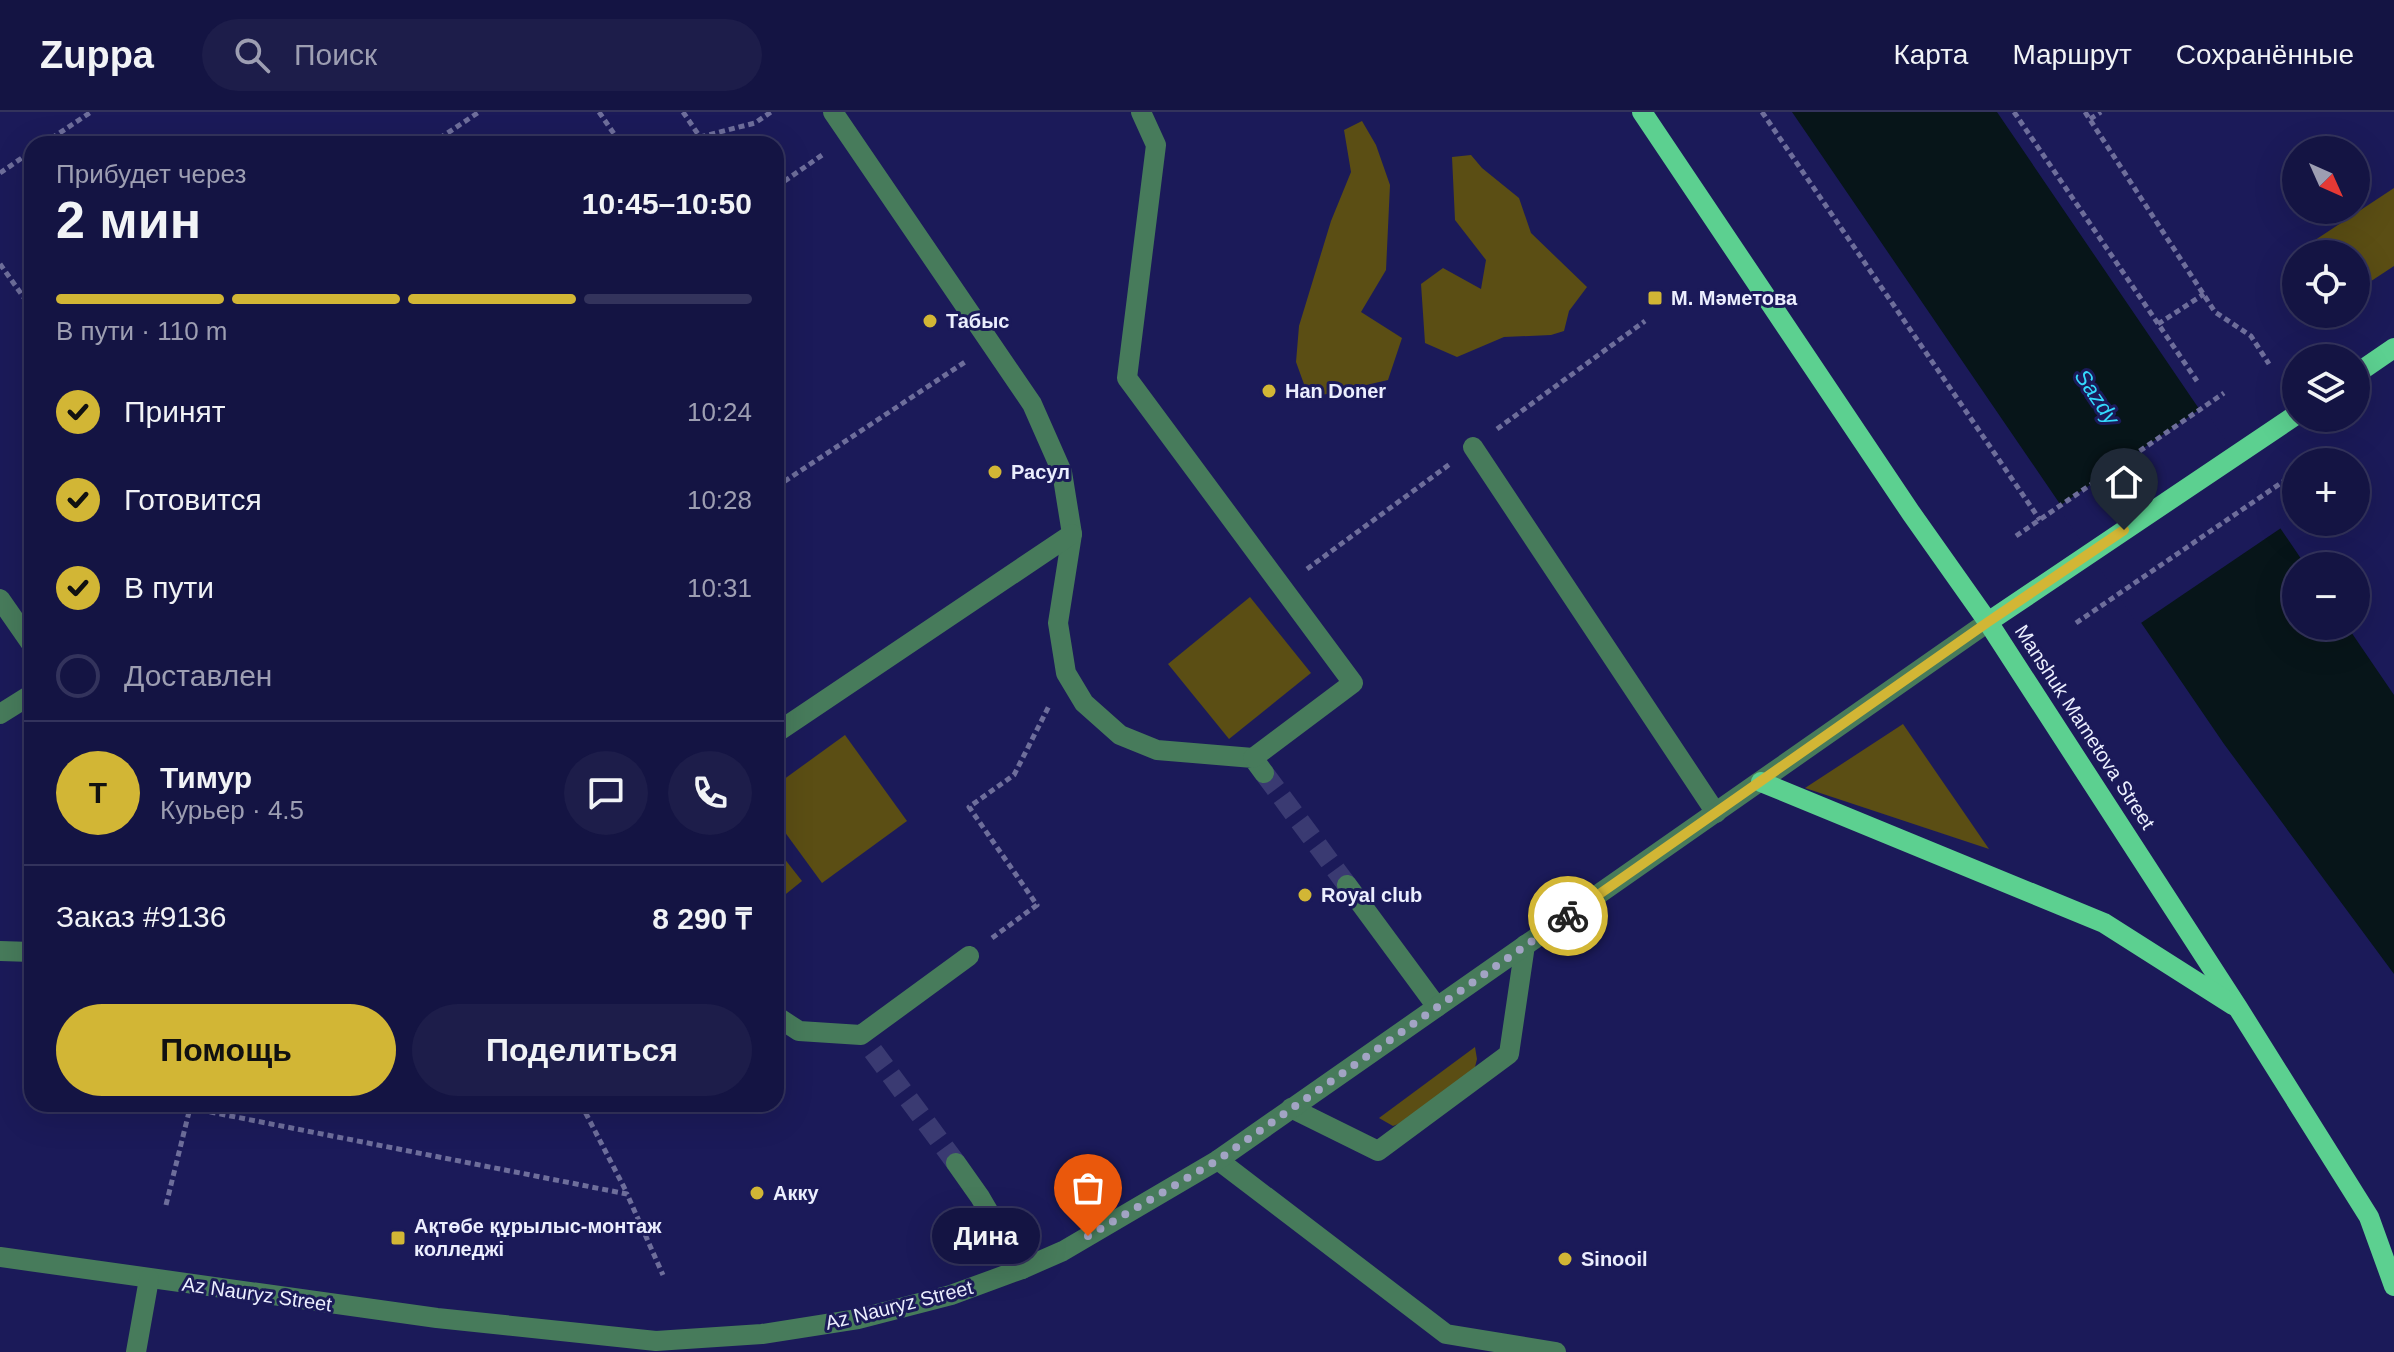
<!DOCTYPE html>
<html lang="ru">
<head>
<meta charset="utf-8">
<style>
  :root { --surface:#141443; --page:#1d1d4a; --text:#f1f3f6; --muted:#9d9eb2; --line:#33335c; --accent:#d2b635 }
  body { margin:0; font-family:Arial,sans-serif; background:var(--page); color:var(--text); height:100vh; display:flex; flex-direction:column; font-size:30px; white-space:nowrap }
  * { box-sizing:border-box; margin:0 }
  p { font-size:26px; color:var(--muted) }
  .icon { flex:none; width:44px; height:44px; fill:none; stroke:currentColor; stroke-width:2; stroke-linecap:round; stroke-linejoin:round }
  .map { position:relative; flex:1; overflow:hidden }
  .sheet { position:absolute; left:24px; top:24px; width:760px; height:976px; display:flex; flex-direction:column; background:var(--surface); border-radius:24px; box-shadow:0 8px 32px #0002,0 0 0 2px var(--line) }
  .sheet>* { flex:none }
  .needle { width:52px; rotate:135deg }
  .tools { position:absolute; left:2282px; top:24px; display:grid; gap:16px }
  .tools a { display:grid; place-items:center; width:88px; height:88px; border-radius:50%; background:var(--surface); box-shadow:0 8px 32px #0002,0 0 0 2px var(--line); font-size:40px }
  .pin { position:absolute; display:grid; place-items:center; width:68px; height:68px; color:#fff; margin:-82px -34px; border-radius:50% 50% 50% 0; rotate:-45deg; box-shadow:0 0 8px #0007 }
  .pin .icon { rotate:45deg }
  .courier { position:absolute; display:grid; place-items:center; width:80px; height:80px; margin:-40px; border:6px solid #d2b635; border-radius:50%; background:#fff; color:#222; box-shadow:0 2px 10px #0007 }
  .bubble { position:absolute; height:56px; border-radius:28px; background:var(--surface); box-shadow:0 8px 32px #0002,0 0 0 2px var(--line); font-size:26px; font-weight:800; line-height:56px; text-align:center }
  .headline em { font-style:normal; font-weight:800 }
  .headline div { display:flex; flex-direction:column-reverse }
  .headline { display:flex; align-items:center; justify-content:space-between; height:136px; padding:0 32px }
  h1 { font-size:52px; font-weight:800; line-height:60px }
  .bar { display:grid; grid-template-columns:repeat(4,1fr); gap:12px 8px; align-content:center; height:96px; padding:0 32px }
  .bar i { height:10px; border-radius:6px; background:var(--line) }
  .bar .current { background:var(--accent) }
  .bar p { grid-column:span 4 }
  .line { display:flex; align-items:center; gap:20px; padding:0 32px; border-top:2px solid var(--line) }
  .line div { flex:1 }
  .round { display:grid; place-items:center; flex:none; width:84px; height:84px; border-radius:42px; background:var(--page) }
  ol { padding:0 32px; list-style:none }
  li { display:flex; align-items:center; gap:24px; height:88px }
  li p { margin-inline-start:auto }
  li .icon { padding:8px; border-radius:50%; background:var(--accent); color:#111; stroke-width:4 }
  li:last-child { color:var(--muted) }
  li i { width:44px; height:44px; border:4px solid var(--line); border-radius:50% }
  .button { display:flex; gap:16px; margin-top:auto; padding:16px 32px }
  .button a { flex:1; height:92px; border-radius:48px; background:var(--accent); color:#111; font-size:32px; font-weight:800; line-height:92px; text-align:center }
  .button a+a { background:var(--page); color:var(--text) }
  header { display:flex; align-items:center; gap:48px; box-sizing:border-box; height:112px; padding:0 40px; background:var(--surface); border-bottom:2px solid var(--line) }
  header strong { font-size:38px }
  nav { display:flex; gap:44px; margin-inline-start:auto; font-size:28px }
  .search { width:560px; height:72px; background:var(--page); display:flex; align-items:center; gap:20px; box-sizing:border-box; padding:0 28px; border-radius:44px; color:var(--muted); font-size:30px }
  .map>svg:first-child { display:block }
  .green { fill:#5b4e14 }
  .water { fill:#071519 }
  .pier { fill:#1b1a59 }
  .lines { fill:none; stroke-linecap:round; stroke-linejoin:round }
  .minor-tunnel { stroke:#3a3a72; stroke-width:20; stroke-dasharray:20 10; stroke-linecap:butt }
  .path { stroke:#6e6e9b; stroke-width:5; stroke-dasharray:6 4; stroke-linecap:butt }
  .minor { stroke:#477b5b; stroke-width:20 }
  .major { stroke:#5cd090; stroke-width:20 }
  .done { stroke:#a2a4c4; stroke-width:8; stroke-dasharray:0 14.4 }
  .route { stroke:#d2b635; stroke-width:10 }
  .poi-dot { fill:#d2b635; stroke:#1b1a59; stroke-width:3 }
  .labels { text-anchor:middle; dominant-baseline:central; stroke-width:6; stroke-linejoin:round; paint-order:stroke }
  .poi-label { font-size:20px; font-weight:bold; fill:#ebeefe; stroke:#1b1a59; text-anchor:start }
  .street-label { font-size:20px; fill:#ebeefe; stroke:#1b1a59 }
  .water-label { font-size:22px; font-style:italic; fill:#34dafd; stroke:#1b1a59 }
</style>
</head>
<body>
<header>
<strong>Zuppa</strong>
<div class="search"><svg class="icon" aria-label="search" viewBox="0 0 24 24"><circle cx="10" cy="10" r="6"/><path d="M15 15l6 6"/></svg>Поиск</div>
<nav><a>Карта</a><a>Маршрут</a><a>Сохранённые</a></nav>
</header>
<div class="map">
<svg width="2394" height="1240" viewBox="0 0 2394 1240">
  <rect width="100%" height="100%" fill="#1b1a59"/>
  <!-- green -->
  <g class="green">
    <path d="M1362,9L1376,33L1390,73L1386,158L1361,200L1402,226L1388,268L1309,286L1296,250L1299,214L1331,109L1351,60L1344,18Z"/>
    <path d="M1471,43L1482,56L1519,86L1531,121L1587,175L1569,199L1564,219L1551,223L1504,225L1457,245L1425,231L1421,172L1443,156L1481,177L1486,148L1455,108L1452,45Z"/>
    <path d="M2394,76V154L2356,179V142H2299L2297,140Z"/>
    <path d="M1250,485L1311,561L1229,627L1168,552Z"/>
    <path d="M1903,612L1989,737L1805,676Z"/>
    <path d="M845,623L907,709L822,771L776,708V673Z"/>
    <path d="M776,736L802,769L776,790Z"/>
    <path d="M1475,935L1477,947L1474,959L1409,1008L1393,1014L1379,1006Z"/>
  </g>
  <!-- water -->
  <path class="water" d="M1792,0H1997L2306,454H2296V514H2347L2394,583V862L2224,632Z"/>
  <!-- pier -->
  <path class="pier" d="M2203,295L2284,414L2138,513L2058,395Z"/>
  <g class="lines">
    <!-- minor-tunnel -->
    <g class="minor-tunnel">
      <path d="M1264,661L1347,773"/>
      <path d="M873,939L956,1051"/>
    </g>
    <!-- path -->
    <g class="path">
      <path d="M599,0L621,32"/>
      <path d="M683,0L700,25L755,11L771,0"/>
      <path d="M1762,0L2040,408"/>
      <path d="M2014,0L2197,269"/>
      <path d="M2085,0L2215,200L2251,224L2269,252"/>
      <path d="M2090,7L2101,0"/>
      <path d="M43,32L91,0"/>
      <path d="M431,32L479,0"/>
      <path d="M0,61L32,39"/>
      <path d="M776,75L825,41"/>
      <path d="M0,152L32,197"/>
      <path d="M2158,212L2204,182"/>
      <path d="M1497,317L1645,209"/>
      <path d="M776,375L965,250"/>
      <path d="M2016,424L2224,281"/>
      <path d="M1307,457L1450,352"/>
      <path d="M2076,511L2284,369"/>
      <path d="M992,826L1037,793L969,695L1014,663L1050,592"/>
      <path d="M581,992L627,1081"/>
      <path d="M166,1093L190,996L627,1082L663,1163"/>
    </g>
    <!-- minor -->
    <g class="minor">
      <path d="M833,0L1032,292L1062,360L1072,422L1058,511L1066,561L1084,591L1120,623L1157,638L1253,646L1264,661"/>
      <path d="M1141,0L1156,33L1127,266L1353,571L1253,646"/>
      <path d="M1473,335L1716,701"/>
      <path d="M0,487L32,533"/>
      <path d="M0,602L32,582"/>
      <path d="M776,621L1072,422"/>
      <path d="M1347,773L1437,895"/>
      <path d="M0,839L32,840"/>
      <path d="M776,904L799,919L861,923L969,844"/>
      <path d="M1291,996L1378,1039L1509,942L1525,833"/>
      <path d="M1218,1048L1446,1222L1556,1240"/>
      <path d="M956,1051L980,1085L1022,1157"/>
      <path d="M0,1145L437,1206L656,1229L762,1222L858,1207L951,1183L1022,1157L1063,1139L1218,1048L1988,510"/>
      <path d="M136,1240L149,1167"/>
    </g>
    <!-- major -->
    <g class="major">
      <path d="M1642,0L1911,401L1988,510L2238,896L2369,1105L2394,1174"/>
      <path d="M2356,262L2394,236"/>
      <path d="M1988,510L2296,303"/>
      <path d="M1761,670L2104,811L2233,893"/>
    </g>
  </g>
  <g class="lines">
    <!-- done -->
    <path class="done" d="M1088,1124L1218,1048L1568,804"/>
    <!-- route -->
    <path class="route" d="M1568,804L1988,510L2124,418"/>
  </g>
  <!-- markers -->
  <g class="poi-dot">
    <rect x="1647" y="178" width="16" height="16" rx="4"/>
    <circle cx="930" cy="209" r="8"/>
    <circle cx="1269" cy="279" r="8"/>
    <circle cx="995" cy="360" r="8"/>
    <circle cx="1305" cy="783" r="8"/>
    <circle cx="757" cy="1081" r="8"/>
    <rect x="390" y="1118" width="16" height="16" rx="4"/>
    <circle cx="1565" cy="1147" r="8"/>
  </g>
  <g class="labels">
    <!-- poi labels -->
    <g class="poi-label">
      <text x="1671" y="186">М. Мәметова</text>
      <text x="946" y="209">Табыс</text>
      <text x="1285" y="279">Han Doner</text>
      <text x="1011" y="360">Расул</text>
      <text x="1321" y="783">Royal club</text>
      <text x="773" y="1081">Акку</text>
      <text x="414" y="1114">Ақтөбе құрылыс-монтаж<tspan x="414" dy="23">колледжі</tspan></text>
      <text x="1581" y="1147">Sinooil</text>
    </g>
    <!-- street labels -->
    <g class="street-label">
      <text transform="translate(2085 615) rotate(57)">Manshuk Mametova Street</text>
      <text transform="translate(257 1182) rotate(8)">Az Nauryz Street</text>
      <text transform="translate(899 1193) rotate(-14)">Az Nauryz Street</text>
    </g>
    <!-- water labels -->
    <g class="water-label">
      <text transform="translate(2097 285) rotate(56)">Sazdy</text>
    </g>
  </g>
</svg>
<div class="tools">
<a><svg class="needle" viewBox="-14 -14 28 28"><path d="M0-13l5 13h-10z" fill="#e53935"/><path d="M0 13l5-13h-10z" fill="#9d9eb2"/></svg></a>
<a><svg class="icon" aria-label="locate" viewBox="0 0 24 24"><circle cx="12" cy="12" r="6"/><path d="M12 2v4M12 18v4M2 12h4M18 12h4"/></svg></a>
<a><svg class="icon" aria-label="layers" viewBox="0 0 24 24"><path d="M12 4l9 5-9 5-9-5zM3 14l9 5 9-5"/></svg></a>
<a>+</a>
<a>−</a>
</div>
<div class="pin" style="left:1088px;top:1124px;background:#ea580c"><svg class="icon" aria-label="bag" viewBox="0 0 24 24"><path d="M5 8h14l-1 12H6zM9 8a3 3 0 0 1 6 0"/></svg></div>
<div class="pin" style="left:2124px;top:418px;background:#1f2937"><svg class="icon" aria-label="home" viewBox="0 0 24 24"><path d="M3 11l9-7 9 7M6 9v11h12V9"/></svg></div>
<div class="courier" style="left:1568px;top:804px"><svg class="icon" aria-label="bike" viewBox="0 0 24 24"><circle cx="6" cy="16" r="4"/><circle cx="18" cy="16" r="4"/><path d="M6 16l4-8h5l3 8M10 8l3 8H6M13 5h3"/></svg></div>
<div class="bubble" style="left:932px;top:1096px;width:108px">Дина</div>
<section class="sheet">
<div class="headline"><div><h1>2 мин</h1><p>Прибудет через</p></div><em>10:45–10:50</em></div>
<div class="bar"><i class="current"></i><i class="current"></i><i class="current"></i><i></i><p>В пути · 110 m</p></div>
<ol>
<li><svg class="icon" aria-label="check" viewBox="0 0 24 24"><path d="M5 12l5 5 9-10"/></svg>Принят<p>10:24</p></li>
<li><svg class="icon" aria-label="check" viewBox="0 0 24 24"><path d="M5 12l5 5 9-10"/></svg>Готовится<p>10:28</p></li>
<li><svg class="icon" aria-label="check" viewBox="0 0 24 24"><path d="M5 12l5 5 9-10"/></svg>В пути<p>10:31</p></li>
<li><i></i>Доставлен</li>
</ol>
<div class="line" style="height:144px"><b class="round" style="background:var(--accent);color:#111">Т</b><div><b>Тимур</b><p>Курьер · 4.5</p></div><a class="round"><svg class="icon" aria-label="chat" viewBox="0 0 24 24"><path d="M4 5h16v11H9l-5 4z"/></svg></a><a class="round"><svg class="icon" aria-label="phone" viewBox="0 0 24 24"><path d="M5 4h4l2 5-3 2q2 4 5 5l2-3 5 2v4C11 20 4 13 5 4z"/></svg></a></div>
<div class="line" style="height:104px"><div>Заказ #9136</div><b>8 290 ₸</b></div>
<div class="button"><a>Помощь</a><a>Поделиться</a></div>
</section>
</div>
</body>
</html>
